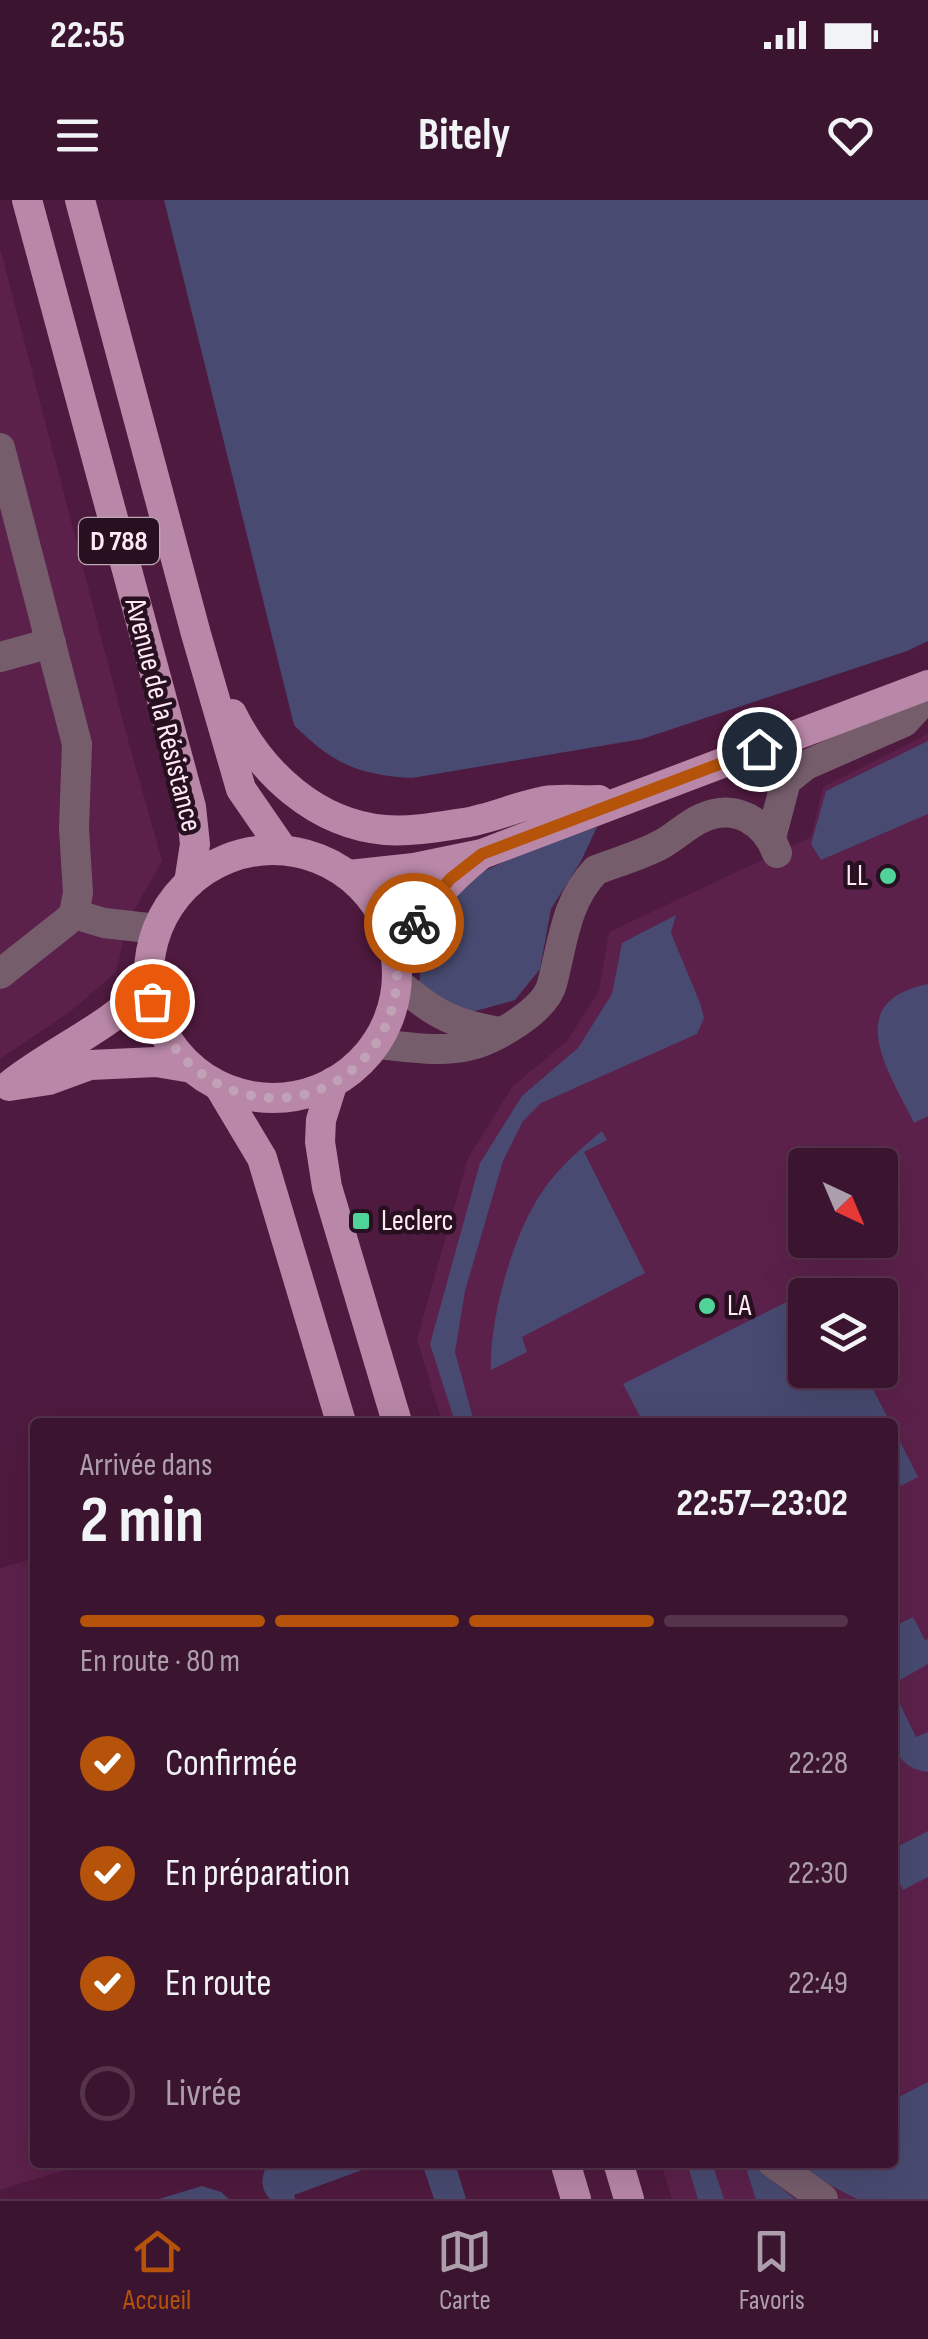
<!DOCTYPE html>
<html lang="fr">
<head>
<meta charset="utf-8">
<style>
  :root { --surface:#3b142f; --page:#421d37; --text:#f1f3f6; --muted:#ac9eaa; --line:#54334b; --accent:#b45309 }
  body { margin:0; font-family:"Sofia Sans Condensed",sans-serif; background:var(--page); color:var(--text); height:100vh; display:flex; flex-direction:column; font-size:38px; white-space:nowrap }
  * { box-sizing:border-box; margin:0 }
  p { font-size:32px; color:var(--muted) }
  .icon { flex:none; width:55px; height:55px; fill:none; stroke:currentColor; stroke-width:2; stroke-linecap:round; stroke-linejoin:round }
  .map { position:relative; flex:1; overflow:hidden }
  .details { position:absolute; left:30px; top:1218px; width:868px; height:750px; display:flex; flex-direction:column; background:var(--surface); border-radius:10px; box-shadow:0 10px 40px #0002,0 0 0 2px var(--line) }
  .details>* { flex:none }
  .needle { width:65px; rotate:136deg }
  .buttons { position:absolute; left:788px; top:948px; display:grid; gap:20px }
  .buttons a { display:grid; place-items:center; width:110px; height:110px; border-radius:10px; background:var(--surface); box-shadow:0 10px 40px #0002,0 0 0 2px var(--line); font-size:50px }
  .pin { position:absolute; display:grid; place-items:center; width:85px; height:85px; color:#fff; margin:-42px; border:5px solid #fff; border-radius:50%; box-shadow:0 2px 10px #0007 }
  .courier { position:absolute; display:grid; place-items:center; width:100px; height:100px; margin:-50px; border:8px solid #b45309; border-radius:50%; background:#fff; color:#222; box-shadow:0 2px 12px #0007 }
  .headline em { font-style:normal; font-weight:700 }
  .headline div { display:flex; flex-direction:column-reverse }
  .headline { display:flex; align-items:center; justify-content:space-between; height:170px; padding:0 50px }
  h1 { font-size:65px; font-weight:700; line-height:75px }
  .bar { display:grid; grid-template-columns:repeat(4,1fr); gap:15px 10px; align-content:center; height:120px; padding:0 50px }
  .bar i { height:12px; border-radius:8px; background:var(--line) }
  .bar .current { background:var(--accent) }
  .bar p { grid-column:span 4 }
  ol { padding:0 50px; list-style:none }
  li { display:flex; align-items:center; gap:30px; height:110px }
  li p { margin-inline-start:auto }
  li .icon { padding:10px; border-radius:50%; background:var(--accent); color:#fff; stroke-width:4 }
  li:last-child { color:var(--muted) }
  li i { width:55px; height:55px; border:5px solid var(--line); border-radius:50% }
  .status { display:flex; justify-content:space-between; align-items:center; height:70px; padding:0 50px; background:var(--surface); direction:ltr }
  .status svg { height:28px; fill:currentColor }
  header { display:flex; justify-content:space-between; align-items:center; height:130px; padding:0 50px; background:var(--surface); font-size:45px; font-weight:700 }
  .dock { display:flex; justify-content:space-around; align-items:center; height:140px; border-top:2px solid var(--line); background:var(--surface); font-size:28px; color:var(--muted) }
  .dock a { display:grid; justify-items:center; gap:5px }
  .dock .current { color:var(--accent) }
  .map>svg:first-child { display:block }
  .built { fill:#5c214b; fill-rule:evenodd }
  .green { fill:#484a71 }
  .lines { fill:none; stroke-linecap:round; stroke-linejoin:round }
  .minor { stroke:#765d6c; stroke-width:30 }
  .major { stroke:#b987a7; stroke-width:30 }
  .done { stroke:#c1a1b5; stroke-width:10; stroke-dasharray:0 18 }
  .route { stroke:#b45309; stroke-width:12 }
  .poi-dot { fill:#4fd399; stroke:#271020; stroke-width:4 }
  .labels { text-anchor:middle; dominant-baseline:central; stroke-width:9; stroke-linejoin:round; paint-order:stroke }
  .shield { fill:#271020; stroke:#bea8b5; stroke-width:2.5 }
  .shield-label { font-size:28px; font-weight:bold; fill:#fee9f5 }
  .street-label { font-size:30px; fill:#fee9f5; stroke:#271020 }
  .poi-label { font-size:30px; fill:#fee9f5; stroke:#271020; text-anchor:start }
</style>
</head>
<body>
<div class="status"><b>22:55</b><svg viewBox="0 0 49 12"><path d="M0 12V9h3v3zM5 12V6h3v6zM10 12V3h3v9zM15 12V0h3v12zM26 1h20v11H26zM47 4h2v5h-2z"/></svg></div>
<header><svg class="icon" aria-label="menu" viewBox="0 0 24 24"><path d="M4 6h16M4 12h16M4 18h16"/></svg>Bitely<svg class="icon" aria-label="heart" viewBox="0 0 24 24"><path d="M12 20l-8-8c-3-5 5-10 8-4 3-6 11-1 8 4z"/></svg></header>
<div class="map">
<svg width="928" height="1999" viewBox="0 0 928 1999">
  <rect width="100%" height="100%" fill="#4f1a3f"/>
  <!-- built -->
  <g class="built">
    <path d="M0,48L125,529L162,661L128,721L116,772L71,811L0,859Z"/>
    <path d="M928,534V1999H672L661,1963L892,1962V1222H442L417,1139L468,958L513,886L567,841L599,791L609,732L811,637L823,587ZM805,965H880V1040H805ZM805,1095H880V1170H805Z"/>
    <path d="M35,1358V1962L87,1963L0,1990V1368Z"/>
  </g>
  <!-- green -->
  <g class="green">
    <path d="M164,0H928V441L907,451L642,539L412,578C357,575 332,563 294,525Z"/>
    <path d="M928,541V614L821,660L811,644L826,591Z"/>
    <path d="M597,627L581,661L551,709L540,769L515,800L457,816L419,786L423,732L453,686L529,650Z"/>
    <path d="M676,715L671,733L700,803L704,818L697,834L541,903L523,921L503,961L465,1091L455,1152L474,1222H455L430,1144L480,963L522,896L578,848L612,794L622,743Z"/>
    <path d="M928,784V916L914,923C889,872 840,802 928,784Z"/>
    <path d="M602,931L607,940L584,952L645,1073L522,1137L527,1152L491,1170C489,1119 513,1034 542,992C558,968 580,949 602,931Z"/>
    <path d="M820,1085L825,1095H805V1170H863L890,1222H643L623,1184Z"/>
    <path d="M893,1228L918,1277L893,1290H892Z"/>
    <path d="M913,1417L925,1440L928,1439V1464L893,1484V1427Z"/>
    <path d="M893,1490L916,1537L928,1532V1572C885,1567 892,1523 893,1490Z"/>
    <path d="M928,1631V1677L903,1690L893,1668V1645L897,1647Z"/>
    <path d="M928,1882V1999H857L826,1983L799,1963L892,1962L893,1900Z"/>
    <path d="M275,1963V1962L381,1963L294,1995L295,1999H270C260,1988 261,1978 267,1965Z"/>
    <path d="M422,1963H455L466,1999H434Z"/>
    <path d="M687,1963H712L724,1999H698Z"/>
    <path d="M750,1963L795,1999H756L747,1972Z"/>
    <path d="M202,1986L221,1992L229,1999H159Z"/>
  </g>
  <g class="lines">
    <!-- minor -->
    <g class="minor">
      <path d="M0,248L77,544L74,628L78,693L74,714L67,721L0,774"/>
      <path d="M0,457L51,443"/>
      <path d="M771,638L786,581L806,565L904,522L928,496"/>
      <path d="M74,714L104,723L157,729"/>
      <path d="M397,782C433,813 452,824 500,832"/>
      <path d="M375,844C404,846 439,853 468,846C494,840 545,811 552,784C563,743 565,702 596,670C617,662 642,655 662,644C676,636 688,624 702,618C735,603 765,621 777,653"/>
      <path d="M772,1962L823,1999"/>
    </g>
    <!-- major -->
    <g class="major">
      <path d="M27,0L191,607L195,644L189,683"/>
      <path d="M80,0L196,434L241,589L283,650"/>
      <path d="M232,514C261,573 316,624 385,630C411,632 438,627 463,623C491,619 517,606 545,601C562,598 582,601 599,600"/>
      <circle cx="273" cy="774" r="124"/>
      <path d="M349,675L414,668L482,654L928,485"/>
      <path d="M396,752C419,714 444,684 479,656"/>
      <path d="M333,882L321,920L320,942L327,987L397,1222"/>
      <path d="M11,884C57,848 109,828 149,785"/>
      <path d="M9,886L49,880L90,865L156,862L192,868"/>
      <path d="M219,886L262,958L341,1222"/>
      <path d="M565,1962L576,1999"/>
      <path d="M618,1962L629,1999"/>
    </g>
  </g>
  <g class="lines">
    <!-- done -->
    <path class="done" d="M152,801C180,904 311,935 375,845C388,826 396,802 397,779C398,770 394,758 398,749C402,740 409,731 414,723"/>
    <!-- route -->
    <path class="route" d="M414,723L450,679L482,654L759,549"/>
  </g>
  <!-- markers -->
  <g class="poi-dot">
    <circle cx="888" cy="676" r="10"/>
    <rect x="351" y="1011" width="20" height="20" rx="5"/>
    <circle cx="707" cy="1106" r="10"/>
  </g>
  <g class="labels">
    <!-- shield labels -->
    <rect class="shield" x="79" y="318" width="80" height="46" rx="8"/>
    <g class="shield-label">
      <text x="119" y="341">D 788</text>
    </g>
    <!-- street labels -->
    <g class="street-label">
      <text transform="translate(163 515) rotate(76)">Avenue de la Résistance</text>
    </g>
    <!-- poi labels -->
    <g class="poi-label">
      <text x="868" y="676" text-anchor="end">LL</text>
      <text x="381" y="1021">Leclerc</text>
      <text x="727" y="1106">LA</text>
    </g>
  </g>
</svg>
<div class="buttons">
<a><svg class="needle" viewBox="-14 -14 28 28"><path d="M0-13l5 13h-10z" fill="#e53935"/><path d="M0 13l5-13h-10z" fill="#ac9eaa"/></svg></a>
<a><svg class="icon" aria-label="layers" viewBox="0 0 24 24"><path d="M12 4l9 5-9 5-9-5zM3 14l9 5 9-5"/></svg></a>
</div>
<div class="pin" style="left:152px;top:801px;background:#ea580c"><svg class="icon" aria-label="bag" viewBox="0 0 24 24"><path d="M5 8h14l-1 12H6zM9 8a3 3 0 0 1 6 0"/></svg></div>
<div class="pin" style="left:759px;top:549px;background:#1f2937"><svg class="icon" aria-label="home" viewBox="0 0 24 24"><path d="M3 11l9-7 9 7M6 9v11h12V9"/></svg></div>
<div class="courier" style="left:414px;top:723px"><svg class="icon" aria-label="bike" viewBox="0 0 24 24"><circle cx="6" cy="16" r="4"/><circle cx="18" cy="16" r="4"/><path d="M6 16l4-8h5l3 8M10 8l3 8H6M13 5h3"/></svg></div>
<section class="details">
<div class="headline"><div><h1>2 min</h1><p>Arrivée dans</p></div><em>22:57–23:02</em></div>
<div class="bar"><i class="current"></i><i class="current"></i><i class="current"></i><i></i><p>En route · 80 m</p></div>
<ol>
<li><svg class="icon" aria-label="check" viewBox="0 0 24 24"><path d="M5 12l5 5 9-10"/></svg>Confirmée<p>22:28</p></li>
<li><svg class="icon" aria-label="check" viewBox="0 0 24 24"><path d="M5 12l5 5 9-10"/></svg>En préparation<p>22:30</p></li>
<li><svg class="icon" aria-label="check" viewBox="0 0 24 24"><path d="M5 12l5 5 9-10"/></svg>En route<p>22:49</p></li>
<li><i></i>Livrée</li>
</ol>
</section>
</div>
<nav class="dock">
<a class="current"><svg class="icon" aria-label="home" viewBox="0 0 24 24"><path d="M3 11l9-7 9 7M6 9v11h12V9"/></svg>Accueil</a>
<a><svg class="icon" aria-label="map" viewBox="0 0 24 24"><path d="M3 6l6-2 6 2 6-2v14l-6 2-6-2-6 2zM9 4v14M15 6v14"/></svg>Carte</a>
<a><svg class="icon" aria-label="saved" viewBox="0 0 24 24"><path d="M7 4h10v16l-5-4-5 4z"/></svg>Favoris</a>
</nav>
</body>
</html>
